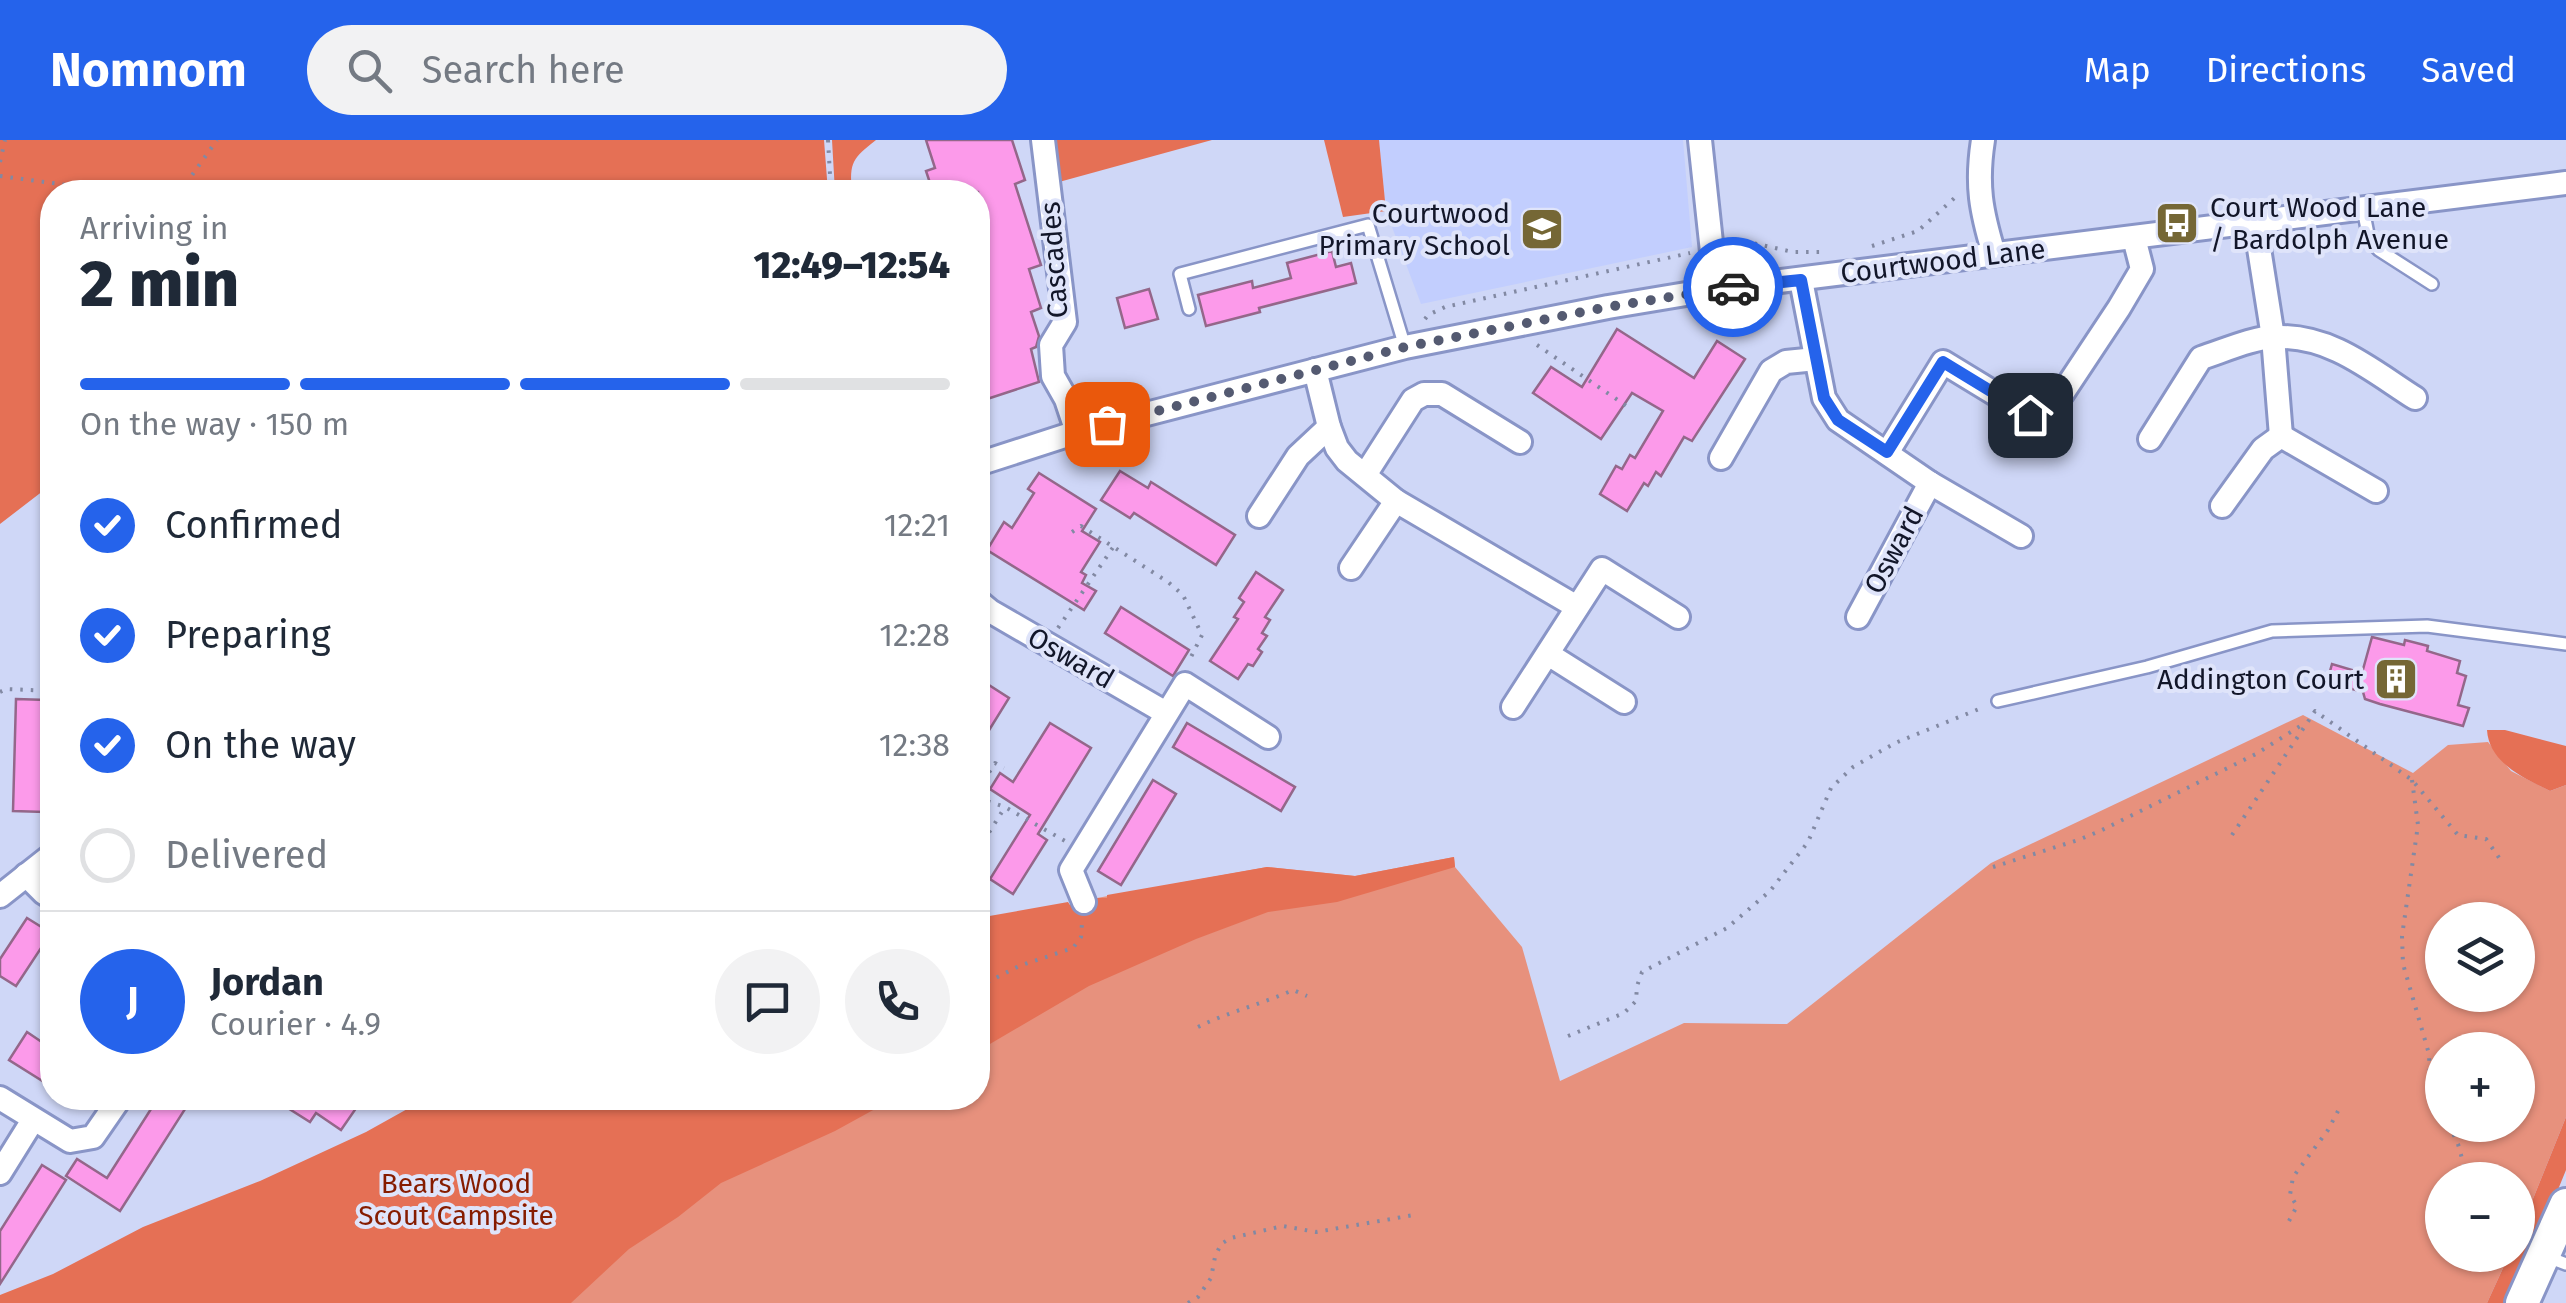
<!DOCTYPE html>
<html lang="en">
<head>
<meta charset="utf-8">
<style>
  :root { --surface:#fff; --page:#f2f2f3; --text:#1f2937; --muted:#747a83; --line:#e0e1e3; --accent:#2563eb }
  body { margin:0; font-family:"Fira Sans",sans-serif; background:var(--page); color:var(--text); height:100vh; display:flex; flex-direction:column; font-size:38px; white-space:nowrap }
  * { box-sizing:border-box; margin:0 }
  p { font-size:32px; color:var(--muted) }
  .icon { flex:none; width:55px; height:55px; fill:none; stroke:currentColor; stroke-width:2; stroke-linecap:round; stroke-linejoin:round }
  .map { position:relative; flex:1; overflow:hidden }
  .details { position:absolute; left:40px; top:40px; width:950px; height:930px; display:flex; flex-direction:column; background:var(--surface); border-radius:40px; box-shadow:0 2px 8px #0004 }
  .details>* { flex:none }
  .fabs { position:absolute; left:2425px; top:762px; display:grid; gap:20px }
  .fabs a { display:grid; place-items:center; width:110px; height:110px; border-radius:50%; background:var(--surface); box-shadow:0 2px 8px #0004; font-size:50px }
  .pin { position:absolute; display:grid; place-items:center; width:85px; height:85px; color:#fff; margin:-42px; border-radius:20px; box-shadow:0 5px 15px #0006 }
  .courier { position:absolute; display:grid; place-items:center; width:100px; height:100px; margin:-50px; border:8px solid #2563eb; border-radius:50%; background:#fff; color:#222; box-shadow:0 2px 12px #0007 }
  .headline em { font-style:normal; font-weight:800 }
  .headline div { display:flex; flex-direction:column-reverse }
  .headline { display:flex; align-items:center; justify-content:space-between; height:170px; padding:0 40px }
  h1 { font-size:65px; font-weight:800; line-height:75px }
  .bar { display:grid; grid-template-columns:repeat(4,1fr); gap:15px 10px; align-content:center; height:120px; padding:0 40px }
  .bar i { height:12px; border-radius:8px; background:var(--line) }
  .bar .selected { background:var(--accent) }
  .bar p { grid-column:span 4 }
  .line { display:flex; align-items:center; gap:25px; padding:0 40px; border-top:2px solid var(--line) }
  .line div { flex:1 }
  .round { display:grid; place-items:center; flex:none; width:105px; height:105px; border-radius:52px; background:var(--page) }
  ol { padding:0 40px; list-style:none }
  li { display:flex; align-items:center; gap:30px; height:110px }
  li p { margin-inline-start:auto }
  li .icon { padding:10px; border-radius:50%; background:var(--accent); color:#fff; stroke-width:4 }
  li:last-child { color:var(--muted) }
  li i { width:55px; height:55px; border:5px solid var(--line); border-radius:50% }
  header { display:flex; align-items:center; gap:60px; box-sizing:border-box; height:140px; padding:0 50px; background:var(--accent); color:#fff }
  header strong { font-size:48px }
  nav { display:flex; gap:55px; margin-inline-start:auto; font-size:35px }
  .search { width:700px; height:90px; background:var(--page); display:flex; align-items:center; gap:25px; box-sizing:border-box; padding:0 35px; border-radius:55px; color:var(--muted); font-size:38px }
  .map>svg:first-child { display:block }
  .built { fill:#c2cefe }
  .green { fill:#e7917d; fill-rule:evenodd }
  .forest { fill:#e57055 }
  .building { fill:#fc9aea; stroke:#94678a; stroke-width:2.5 }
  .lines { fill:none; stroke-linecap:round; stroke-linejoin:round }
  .lane-casing { stroke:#8995c7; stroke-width:16 }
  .street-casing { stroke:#8995c7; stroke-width:28 }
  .secondary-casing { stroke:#8995c7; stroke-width:38 }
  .path { stroke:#8289a3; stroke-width:4; stroke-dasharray:2.5 8; stroke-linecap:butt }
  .lane { stroke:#fff; stroke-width:11 }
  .street { stroke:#fff; stroke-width:22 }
  .secondary { stroke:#fff; stroke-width:32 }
  .done { stroke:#545a71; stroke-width:10; stroke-dasharray:0 18 }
  .route { stroke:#2563eb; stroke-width:12 }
  .labels { text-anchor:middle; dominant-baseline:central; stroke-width:8; stroke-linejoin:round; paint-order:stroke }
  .poi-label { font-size:28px; fill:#121629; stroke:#dfe4fa; text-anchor:end }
  .street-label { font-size:28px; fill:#121629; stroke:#dfe4fa }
  .park-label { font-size:28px; fill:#861c00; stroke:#dfe4fa }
</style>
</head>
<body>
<header>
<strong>Nomnom</strong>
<div class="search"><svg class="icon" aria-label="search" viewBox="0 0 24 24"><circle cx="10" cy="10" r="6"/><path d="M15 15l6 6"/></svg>Search here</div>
<nav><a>Map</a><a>Directions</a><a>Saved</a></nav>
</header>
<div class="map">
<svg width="2566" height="1163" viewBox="0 0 2566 1163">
  <rect width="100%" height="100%" fill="#cfd7f7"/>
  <!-- built -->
  <path class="built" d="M1379,0H1683L1692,107L1421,164L1386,71Z"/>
  <!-- green -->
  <path class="green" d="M2303,575L2413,633L2448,605L2488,602L2511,631L2550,651L2566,645V977L2518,1096V1040H2442V1115H2509L2487,1163H521L781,958H978V852L1097,758L1267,727L1355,736L1454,717L1455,727L1522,807L1560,941L1684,883L1787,884L1991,723ZM2442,780H2518V855H2442ZM2442,910H2518V985H2442Z"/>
  <!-- forest -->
  <g class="forest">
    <path d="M0,0H824L828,52H52V344L0,384Z"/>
    <path d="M832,0H876C853,18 849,22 852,52H835Z"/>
    <path d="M1054,0H1212L1059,42Z"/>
    <path d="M1324,0H1379L1386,71L1343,77Z"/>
    <path d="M2487,590H2505L2566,606V645L2550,651C2524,638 2489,623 2487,590Z"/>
    <path d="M1454,717L1455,727L1337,762L1268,772L1196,799L1089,846L978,911V778L1068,762L1070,765H1074L1097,758H1107V755L1267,727L1355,736Z"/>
    <path d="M427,958H895L835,991L721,1043L678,1077L629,1109L571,1163H0V1155L53,1134L143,1087L260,1041L366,992Z"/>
    <path d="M2566,977V1030L2533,1111L2508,1163H2487L2509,1115H2518V1096Z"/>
  </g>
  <!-- building -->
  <g class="building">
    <path d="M926,0H1012L1025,40L1015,44L1041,125L1029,129L1041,168L1031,172L1039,196L1036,207L1031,209L1039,242L978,262V52H933L926,31L935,28Z"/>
    <path d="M1332,111L1336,127L1351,123L1356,143L1259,168L1260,172L1206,186L1198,155L1252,141L1253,148L1291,138L1287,123Z"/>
    <path d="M1149,149L1158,179L1125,188L1117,158Z"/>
    <path d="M1617,189L1694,238L1717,201L1745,219L1692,301L1684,297L1661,336L1656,332L1648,346L1644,343L1627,371L1600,354L1616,326L1622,329L1630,315L1635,318L1663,271L1632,253L1601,299L1533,253L1551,227L1582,247Z"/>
    <path d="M1120,331L1148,348L1151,342L1235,395L1216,425L1134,373L1130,378L1101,360Z"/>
    <path d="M1039,333L1096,369L1082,391L1100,402L1081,432L1086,435L1082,443L1096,451L1084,470L987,410L1004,382L1012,388L1034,353L1028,349Z"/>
    <path d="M1256,432L1283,450L1265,477L1270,480L1262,493L1267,496L1258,509L1262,512L1253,526L1248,524L1238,539L1210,521L1238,479L1234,477L1244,462L1239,458Z"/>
    <path d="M1121,467L1189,510L1173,536L1105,493Z"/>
    <path d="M2372,497L2404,505L2405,500L2428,506L2427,511L2460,521L2457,533L2466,536L2458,565L2469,568L2463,586L2380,564L2365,559L2363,552L2327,542L2332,524L2362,533Z"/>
    <path d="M978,538L1009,558L978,608Z"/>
    <path d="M16,559L47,560L45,672L13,671Z"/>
    <path d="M1050,583L1091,608L1038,694L1047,700L1013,754L990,739L1030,675L990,649L1000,633L1013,642Z"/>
    <path d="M1187,583L1295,647L1281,671L1173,607Z"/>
    <path d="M1153,640L1176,654L1121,745L1098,731Z"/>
    <path d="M27,778L51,793L16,846L0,836V819Z"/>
    <path d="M27,892L52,909V947L9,920Z"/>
    <path d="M158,958H174L187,966L120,1071L66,1036L77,1019L107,1038Z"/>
    <path d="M272,958H349L359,964L341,990L316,973L310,982Z"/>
    <path d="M42,1025L66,1040L0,1144V1091Z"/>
  </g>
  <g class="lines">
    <!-- lane casing -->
    <g class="lane-casing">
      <g id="lane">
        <path d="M2363,69L2369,99L2379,110L2432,144"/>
        <path d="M1189,169L1180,134L1368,85L1405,207"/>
        <path d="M1998,561L2147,527L2272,491L2427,486L2566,504"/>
        <path d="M2545,1116L2566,1124"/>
      </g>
    </g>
    <!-- street casing -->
    <g class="street-casing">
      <g id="street">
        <path d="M1043,0L1065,182L1051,205L1053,236L1066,259L1077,292"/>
        <path d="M1700,0L1716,149"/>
        <path d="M1983,0C1976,45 1981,71 1994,114"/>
        <path d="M2255,83L2273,197L2281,296"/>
        <path d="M1801,140L1824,258L1838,280L1930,343L2021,396"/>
        <path d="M1315,230L1329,287L1337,308L1347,321L1396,361L1577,467"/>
        <path d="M2062,254L2119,168L2142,129L2134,98"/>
        <path d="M2281,296L2376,351"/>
        <path d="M2150,299L2201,218C2223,211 2254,197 2276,197C2331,195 2371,230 2415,258"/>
        <path d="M1887,313L1943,222L2030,275"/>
        <path d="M1721,318L1771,231L1786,222L1816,219"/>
        <path d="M978,324L1077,292L1405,207L1608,167L1716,149L2566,43"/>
        <path d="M1365,335L1413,260L1424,254H1442L1520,302"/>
        <path d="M2222,366L2263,309L2281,296"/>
        <path d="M1259,376L1298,316L1329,287"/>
        <path d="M1351,428L1396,361"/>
        <path d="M978,461L990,471L1166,573"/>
        <path d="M1858,477L1930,343"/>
        <path d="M1548,514L1624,562"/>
        <path d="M1513,567L1602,429L1678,477"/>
        <path d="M26,735L44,753L52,758"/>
        <path d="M0,756L52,715"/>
        <path d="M1084,762L1071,730L1185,544L1268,597"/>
        <path d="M0,958L70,1001L93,997L120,958"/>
        <path d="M0,1033L33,980"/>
      </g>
    </g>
    <!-- secondary casing -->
    <g class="secondary-casing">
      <path id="secondary" d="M2522,1163L2566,1065"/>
    </g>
    <!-- path -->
    <g class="path">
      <path d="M828,0L831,52"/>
      <path d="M0,22L5,0"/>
      <path d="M0,36L89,48L103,52"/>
      <path d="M180,52L217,0"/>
      <path d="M1734,99L1793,112H1823"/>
      <path d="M1872,106L1918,91L1960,53"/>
      <path d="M1425,179L1428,175L1445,167L1690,113"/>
      <path d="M1537,205L1628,267"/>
      <path d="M1072,392L1081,386L1168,442L1183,455L1202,495L1188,523"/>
      <path d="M1058,488L1114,406"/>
      <path d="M0,552L6,549L52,551"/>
      <path d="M2412,640L2418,685L2402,796L2403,824L2429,914L2430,944L2434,959L2442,974"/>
      <path d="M978,650L995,623L1004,628"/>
      <path d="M978,658L1005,667L1065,701"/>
      <path d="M2232,695L2315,571L2412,640L2458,695L2486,699L2502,722"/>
      <path d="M978,710L1005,667"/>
      <path d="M1993,727L2078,700L2100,691L2256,614L2305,583"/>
      <path d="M978,847L1019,826L1073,808L1081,797L1082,783"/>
      <path d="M1198,887C1228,872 1262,864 1293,850L1307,856"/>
      <path d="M1568,896L1624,873L1636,861L1637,846L1642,832L1727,788L1770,751L1808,702L1831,648L1853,627L1895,603L1984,567"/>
      <path d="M2449,985L2458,1004L2468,1040"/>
      <path d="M2289,1081L2297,1066L2290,1055L2293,1037L2328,990L2338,971"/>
      <path d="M2488,1115L2492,1127"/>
      <path d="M1188,1163L1198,1157L1211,1138L1215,1117L1221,1104L1231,1098L1283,1086L1316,1092L1414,1075"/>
    </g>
    <!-- lane -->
    <use href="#lane" class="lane"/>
    <!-- street -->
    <use href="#street" class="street"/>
    <!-- secondary -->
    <use href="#secondary" class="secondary"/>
  </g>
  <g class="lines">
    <!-- done -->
    <path class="done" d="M1107,284L1405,207L1608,167L1733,147"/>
    <!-- route -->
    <path class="route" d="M1733,147L1801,140L1824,258L1838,280L1887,312L1943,222L2030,275"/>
  </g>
  <!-- icons -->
  <defs>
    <g id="bus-square" transform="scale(2.25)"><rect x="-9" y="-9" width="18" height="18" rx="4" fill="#756735" stroke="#dfe4fa"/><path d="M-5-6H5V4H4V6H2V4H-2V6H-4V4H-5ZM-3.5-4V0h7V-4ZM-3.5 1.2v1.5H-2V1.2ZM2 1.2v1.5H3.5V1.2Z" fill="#fff"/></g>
    <g id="school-square" transform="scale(2.25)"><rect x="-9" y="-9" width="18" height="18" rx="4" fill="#756735" stroke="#dfe4fa"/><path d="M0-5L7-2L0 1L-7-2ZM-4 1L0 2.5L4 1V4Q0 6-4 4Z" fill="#fff"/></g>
    <g id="building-square" transform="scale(2.25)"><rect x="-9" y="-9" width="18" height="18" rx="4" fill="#756735" stroke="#dfe4fa"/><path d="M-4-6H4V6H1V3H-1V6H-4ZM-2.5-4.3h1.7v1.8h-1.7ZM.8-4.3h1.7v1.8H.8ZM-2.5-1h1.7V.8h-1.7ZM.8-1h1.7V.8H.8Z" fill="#fff"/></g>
  </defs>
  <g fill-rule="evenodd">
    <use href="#bus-square" x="2177" y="83"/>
    <use href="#school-square" x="1542" y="89"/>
    <use href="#building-square" x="2396" y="539"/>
  </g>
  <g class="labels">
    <!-- poi labels -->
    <g class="poi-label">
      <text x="2210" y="67" text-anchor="start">Court Wood Lane<tspan x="2210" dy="32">/ Bardolph Avenue</tspan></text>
      <text x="1510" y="73">Courtwood<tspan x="1510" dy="32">Primary School</tspan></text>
      <text x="2364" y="539">Addington Court</text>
    </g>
    <!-- street labels -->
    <g class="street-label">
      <text transform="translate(1054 120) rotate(-94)">Cascades</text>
      <text transform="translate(1943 121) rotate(-7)">Courtwood Lane</text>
      <text transform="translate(1894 410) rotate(-62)">Osward</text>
      <text transform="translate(1071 518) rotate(30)">Osward</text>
    </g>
    <!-- park labels -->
    <g class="park-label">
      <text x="456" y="1043">Bears Wood<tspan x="456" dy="32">Scout Campsite</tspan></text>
    </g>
  </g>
</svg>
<div class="fabs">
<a><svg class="icon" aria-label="layers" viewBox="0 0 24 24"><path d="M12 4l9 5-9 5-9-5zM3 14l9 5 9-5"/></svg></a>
<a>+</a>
<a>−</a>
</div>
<div class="pin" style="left:1107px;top:284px;background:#ea580c"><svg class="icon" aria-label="bag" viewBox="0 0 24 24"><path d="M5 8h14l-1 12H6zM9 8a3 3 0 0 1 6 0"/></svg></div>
<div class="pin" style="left:2030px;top:275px;background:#1f2937"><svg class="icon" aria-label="home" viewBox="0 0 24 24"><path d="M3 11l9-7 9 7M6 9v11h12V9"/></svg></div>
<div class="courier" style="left:1733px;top:147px"><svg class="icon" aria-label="car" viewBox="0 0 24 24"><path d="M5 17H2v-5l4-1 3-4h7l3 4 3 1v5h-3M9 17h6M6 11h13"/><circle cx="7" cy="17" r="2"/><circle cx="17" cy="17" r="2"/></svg></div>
<section class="details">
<div class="headline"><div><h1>2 min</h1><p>Arriving in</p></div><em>12:49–12:54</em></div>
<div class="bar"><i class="selected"></i><i class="selected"></i><i class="selected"></i><i></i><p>On the way · 150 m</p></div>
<ol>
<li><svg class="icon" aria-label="check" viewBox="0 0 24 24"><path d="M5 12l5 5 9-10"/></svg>Confirmed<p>12:21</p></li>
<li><svg class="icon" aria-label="check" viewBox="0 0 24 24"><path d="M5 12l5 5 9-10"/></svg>Preparing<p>12:28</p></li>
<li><svg class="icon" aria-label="check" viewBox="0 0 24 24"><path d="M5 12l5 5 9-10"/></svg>On the way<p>12:38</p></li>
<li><i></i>Delivered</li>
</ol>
<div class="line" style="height:180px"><b class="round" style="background:var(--accent);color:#fff">J</b><div><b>Jordan</b><p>Courier · 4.9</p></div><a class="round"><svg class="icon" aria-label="chat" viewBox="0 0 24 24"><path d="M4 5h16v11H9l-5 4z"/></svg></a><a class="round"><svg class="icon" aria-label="phone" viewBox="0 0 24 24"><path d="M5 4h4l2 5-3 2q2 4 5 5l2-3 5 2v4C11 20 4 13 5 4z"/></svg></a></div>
</section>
</div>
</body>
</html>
